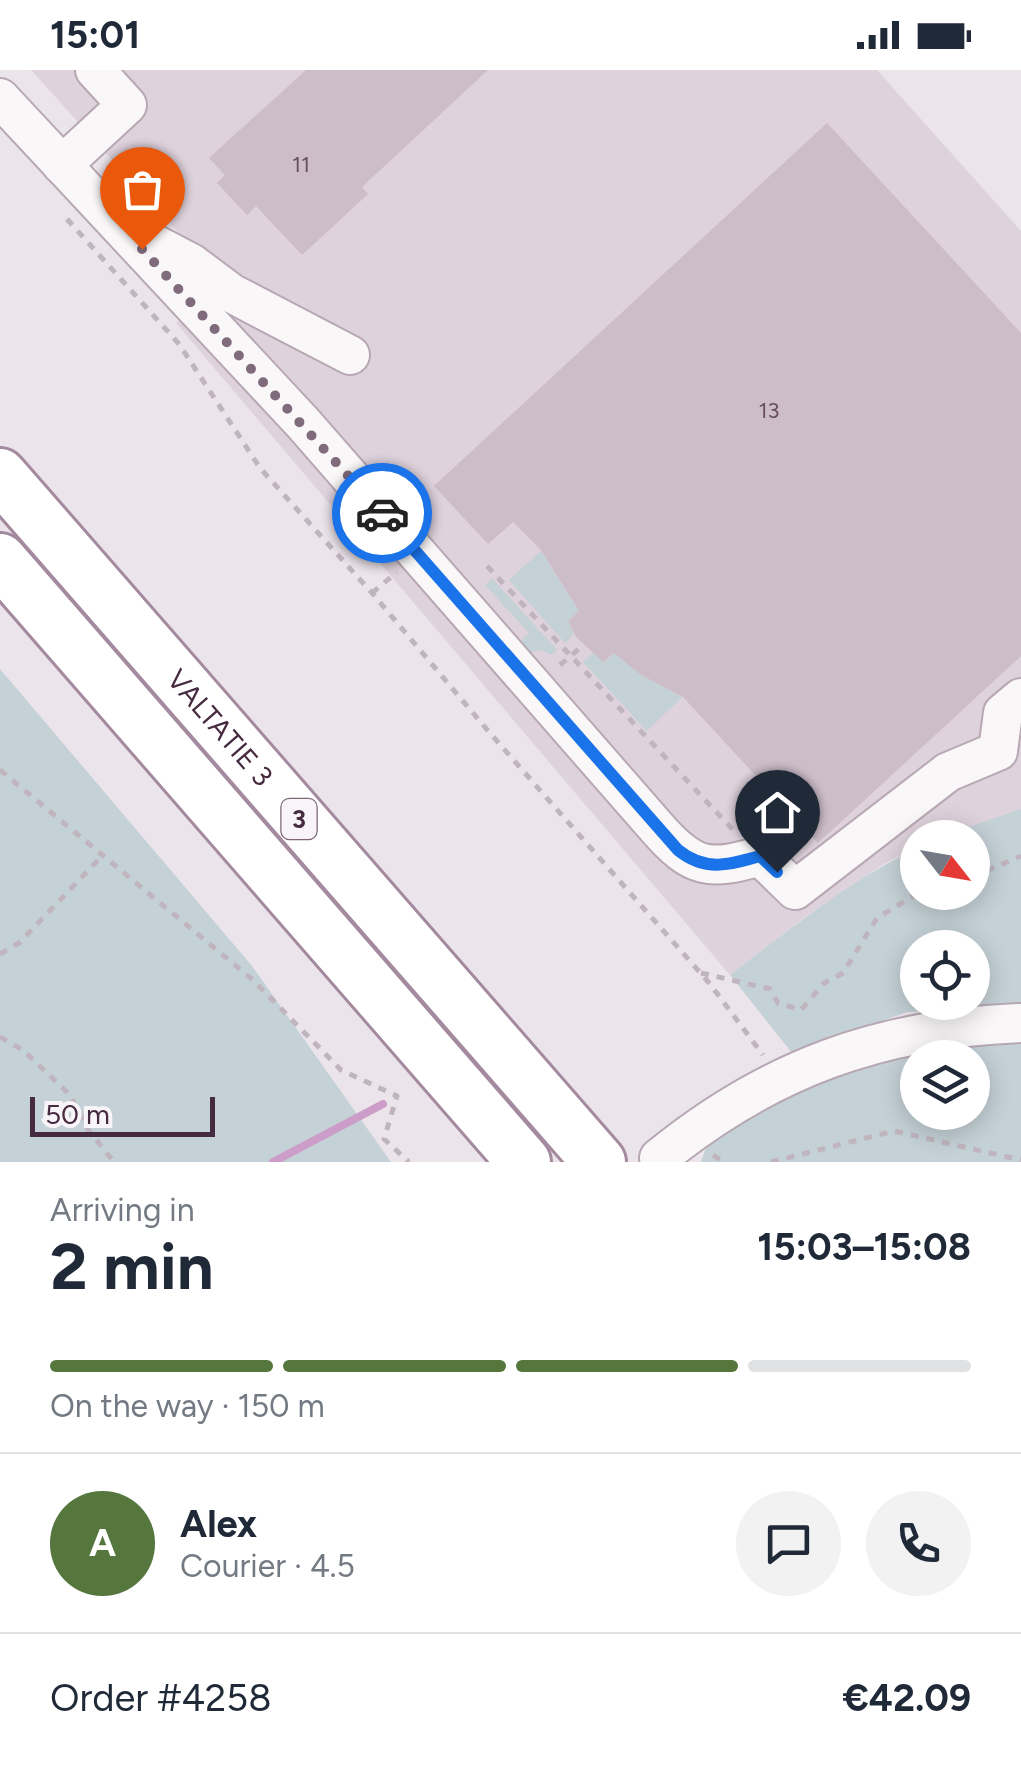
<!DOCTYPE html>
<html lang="en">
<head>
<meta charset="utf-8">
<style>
  :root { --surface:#fff; --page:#f2f2f3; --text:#1f2937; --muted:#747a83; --line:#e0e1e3; --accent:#55763d }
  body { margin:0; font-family:Figtree,sans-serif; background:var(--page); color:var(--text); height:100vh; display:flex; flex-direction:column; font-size:38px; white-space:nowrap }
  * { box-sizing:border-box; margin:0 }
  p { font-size:32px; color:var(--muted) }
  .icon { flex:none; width:55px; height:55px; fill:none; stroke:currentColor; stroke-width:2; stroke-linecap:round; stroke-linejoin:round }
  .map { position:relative; height:1092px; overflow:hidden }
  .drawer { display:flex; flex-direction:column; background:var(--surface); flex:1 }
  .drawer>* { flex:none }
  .needle { width:65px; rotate:121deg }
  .tools { position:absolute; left:900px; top:750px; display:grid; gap:20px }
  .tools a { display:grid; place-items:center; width:90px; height:90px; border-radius:50%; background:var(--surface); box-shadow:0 5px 25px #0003; font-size:50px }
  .scale { position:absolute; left:30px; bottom:25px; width:185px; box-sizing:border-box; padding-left:10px; border:5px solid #462a40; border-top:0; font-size:28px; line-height:35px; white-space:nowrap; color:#462a40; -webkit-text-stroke:8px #f9f4f8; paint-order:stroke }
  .pin { position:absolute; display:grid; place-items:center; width:85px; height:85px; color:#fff; margin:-102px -42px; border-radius:50% 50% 50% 0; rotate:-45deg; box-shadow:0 0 10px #0007 }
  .pin .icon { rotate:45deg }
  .courier { position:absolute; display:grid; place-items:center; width:100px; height:100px; margin:-50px; border:8px solid #1a73e8; border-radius:50%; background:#fff; color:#222; box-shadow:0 2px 12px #0007 }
  .headline em { font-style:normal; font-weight:700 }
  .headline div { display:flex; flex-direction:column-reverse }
  .headline { display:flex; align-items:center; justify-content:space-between; height:170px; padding:0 50px }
  h1 { font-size:65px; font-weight:700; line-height:75px }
  .bar { display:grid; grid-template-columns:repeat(4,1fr); gap:15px 10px; align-content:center; height:120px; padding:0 50px }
  .bar i { height:12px; border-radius:8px; background:var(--line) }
  .bar .current { background:var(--accent) }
  .bar p { grid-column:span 4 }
  .line { display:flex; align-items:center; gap:25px; padding:0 50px; border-top:2px solid var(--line) }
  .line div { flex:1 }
  .round { display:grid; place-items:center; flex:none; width:105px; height:105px; border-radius:52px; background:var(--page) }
  .status { display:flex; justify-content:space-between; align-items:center; height:70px; padding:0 50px; background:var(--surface); direction:ltr }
  .status svg { height:28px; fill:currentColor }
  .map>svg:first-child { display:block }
  .built { fill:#ded2dc }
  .green { fill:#c4d1d6; fill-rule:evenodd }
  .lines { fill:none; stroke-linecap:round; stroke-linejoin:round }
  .stream { stroke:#cd9dc9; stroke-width:8 }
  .building { fill:#ccbdc9 }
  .minor-casing { stroke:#b7a8b4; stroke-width:42 }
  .highway-casing { stroke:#a48a9f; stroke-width:58 }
  .path { stroke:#c0b5be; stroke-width:5; stroke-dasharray:8 8; stroke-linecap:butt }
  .minor { stroke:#faf7f9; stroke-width:38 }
  .highway { stroke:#fff; stroke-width:52 }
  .done { stroke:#806b7c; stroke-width:10; stroke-dasharray:0 18 }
  .route { stroke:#1a73e8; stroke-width:12 }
  .labels { text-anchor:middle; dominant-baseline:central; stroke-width:8; stroke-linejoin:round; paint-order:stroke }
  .number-label { font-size:22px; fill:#684f62 }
  .shield { fill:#f9f4f8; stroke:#7c6777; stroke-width:2.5 }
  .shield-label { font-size:25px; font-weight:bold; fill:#462a40 }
  .street-label { font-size:28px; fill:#462a40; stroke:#f9f4f8 }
</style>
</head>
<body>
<div class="status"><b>15:01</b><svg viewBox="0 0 49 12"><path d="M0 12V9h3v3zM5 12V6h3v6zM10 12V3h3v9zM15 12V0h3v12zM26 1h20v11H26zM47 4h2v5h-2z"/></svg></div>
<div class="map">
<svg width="1021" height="1092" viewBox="0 0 1021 1092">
  <rect width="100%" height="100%" fill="#ece4eb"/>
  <!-- built -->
  <path class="built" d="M31,0H877L1021,161V739L939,767L918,768L917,778L885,793L805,847L730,905L176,253L221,210Z"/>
  <!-- green -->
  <g class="green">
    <path d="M541,481L579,541L568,551L574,564L565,573L509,510Z"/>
    <path d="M492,508L557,580L552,585L542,580L522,584L515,576L529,563L485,515Z"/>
    <path d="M616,582L641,605L682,627L647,661L583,592L593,583L604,592Z"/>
    <path d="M0,599L252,896L391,1092H0Z"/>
    <path d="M1021,739V935L907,942L792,983L730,905C790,859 849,811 917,778L918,822H972V768L939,767ZM918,878H972V932H918Z"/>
    <path d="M998,972H1021V1092H701L708,1072L751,1042L855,997ZM918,988H972V1042H918Z"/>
  </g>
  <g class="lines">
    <!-- stream -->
    <path class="stream" d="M273,1092L383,1034"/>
  </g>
  <!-- building -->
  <g class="building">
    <path d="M306,0H488L362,117L368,124L302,185L256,136L247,145L217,113L225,105L209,88Z"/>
    <path d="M827,53L1021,263V586L818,773L683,627L641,605L614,583L603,592L576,567L568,551L579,541L541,480L513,452L488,474L434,416Z"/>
  </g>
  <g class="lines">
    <!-- minor casing -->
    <g class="minor-casing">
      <g id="minor">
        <path d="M0,28L303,353L658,759C693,799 710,801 760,786L795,820L948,702L998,681L1003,643L1021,628"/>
        <path d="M62,95L127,35L95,0"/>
        <path d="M149,171L191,193L231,223L350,285"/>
        <path d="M659,1088C768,999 881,958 1021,953"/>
      </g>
    </g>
    <!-- highway casing -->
    <g class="highway-casing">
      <g id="highway">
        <path id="s1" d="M0,405L599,1092"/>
        <path d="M0,490L524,1092"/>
      </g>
    </g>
    <!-- path -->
    <g class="path">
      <path d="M67,149L179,274L260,398L372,523L489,662L710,914L763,985"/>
      <path d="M487,496L734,761"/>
      <path d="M372,523L397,502"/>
      <path d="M560,595L581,577"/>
      <path d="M0,700L253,910L341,1000L397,1026L384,1069L409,1092"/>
      <path d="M972,807L1021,786"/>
      <path d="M0,884L19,873L102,786"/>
      <path d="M701,903L770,919L778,933L801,940L824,913L843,903L877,848L920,822"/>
      <path d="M0,967L23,980L70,1025L89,1061L114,1092"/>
      <path d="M713,1085L724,1092"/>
      <path d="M771,1092L894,1061L1021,1090"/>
    </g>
    <!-- minor -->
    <use href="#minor" class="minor"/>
    <!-- highway -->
    <use href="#highway" class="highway"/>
  </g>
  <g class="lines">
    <!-- done -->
    <path class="done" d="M142,179L382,443"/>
    <!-- route -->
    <path class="route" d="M382,443L678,780C705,802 729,795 760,786L777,802"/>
  </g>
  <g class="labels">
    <!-- number labels -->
    <g class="number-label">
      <text x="301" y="94">11</text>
      <text x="769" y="340">13</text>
    </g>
    <!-- shield labels -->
    <rect class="shield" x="281.5" y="729" width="35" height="40" rx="8"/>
    <g class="shield-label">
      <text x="299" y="749">3</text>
    </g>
    <!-- street labels -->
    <g class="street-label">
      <text stroke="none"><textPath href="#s1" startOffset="335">VALTATIE 3</textPath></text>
    </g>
  </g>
</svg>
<div class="tools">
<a><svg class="needle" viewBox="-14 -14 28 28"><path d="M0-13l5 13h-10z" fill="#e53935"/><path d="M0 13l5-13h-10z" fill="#747a83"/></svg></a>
<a><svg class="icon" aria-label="locate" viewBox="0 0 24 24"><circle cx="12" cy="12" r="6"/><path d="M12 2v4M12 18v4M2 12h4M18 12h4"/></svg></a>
<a><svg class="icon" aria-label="layers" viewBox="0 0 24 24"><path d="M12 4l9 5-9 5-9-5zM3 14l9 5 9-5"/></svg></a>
</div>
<div class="scale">50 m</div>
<div class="pin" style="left:142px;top:179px;background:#ea580c"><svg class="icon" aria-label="bag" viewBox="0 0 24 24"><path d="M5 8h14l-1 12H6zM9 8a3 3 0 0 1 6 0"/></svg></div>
<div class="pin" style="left:777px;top:802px;background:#1f2937"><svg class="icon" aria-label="home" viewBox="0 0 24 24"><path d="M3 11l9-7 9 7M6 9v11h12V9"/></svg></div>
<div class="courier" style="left:382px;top:443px"><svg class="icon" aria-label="car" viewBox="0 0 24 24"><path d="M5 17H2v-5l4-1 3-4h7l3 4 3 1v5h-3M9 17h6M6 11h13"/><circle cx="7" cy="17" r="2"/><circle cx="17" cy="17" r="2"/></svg></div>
</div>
<section class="drawer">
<div class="headline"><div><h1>2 min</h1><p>Arriving in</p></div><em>15:03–15:08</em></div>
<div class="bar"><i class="current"></i><i class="current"></i><i class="current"></i><i></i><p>On the way · 150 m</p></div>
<div class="line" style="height:180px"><b class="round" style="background:var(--accent);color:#fff">A</b><div><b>Alex</b><p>Courier · 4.5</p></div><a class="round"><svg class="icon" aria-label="chat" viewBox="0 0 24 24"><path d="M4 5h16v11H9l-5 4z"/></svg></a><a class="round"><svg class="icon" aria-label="phone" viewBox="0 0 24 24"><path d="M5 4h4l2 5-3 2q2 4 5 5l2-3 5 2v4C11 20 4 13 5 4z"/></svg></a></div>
<div class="line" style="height:130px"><div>Order #4258</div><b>€42.09</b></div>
</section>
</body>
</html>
